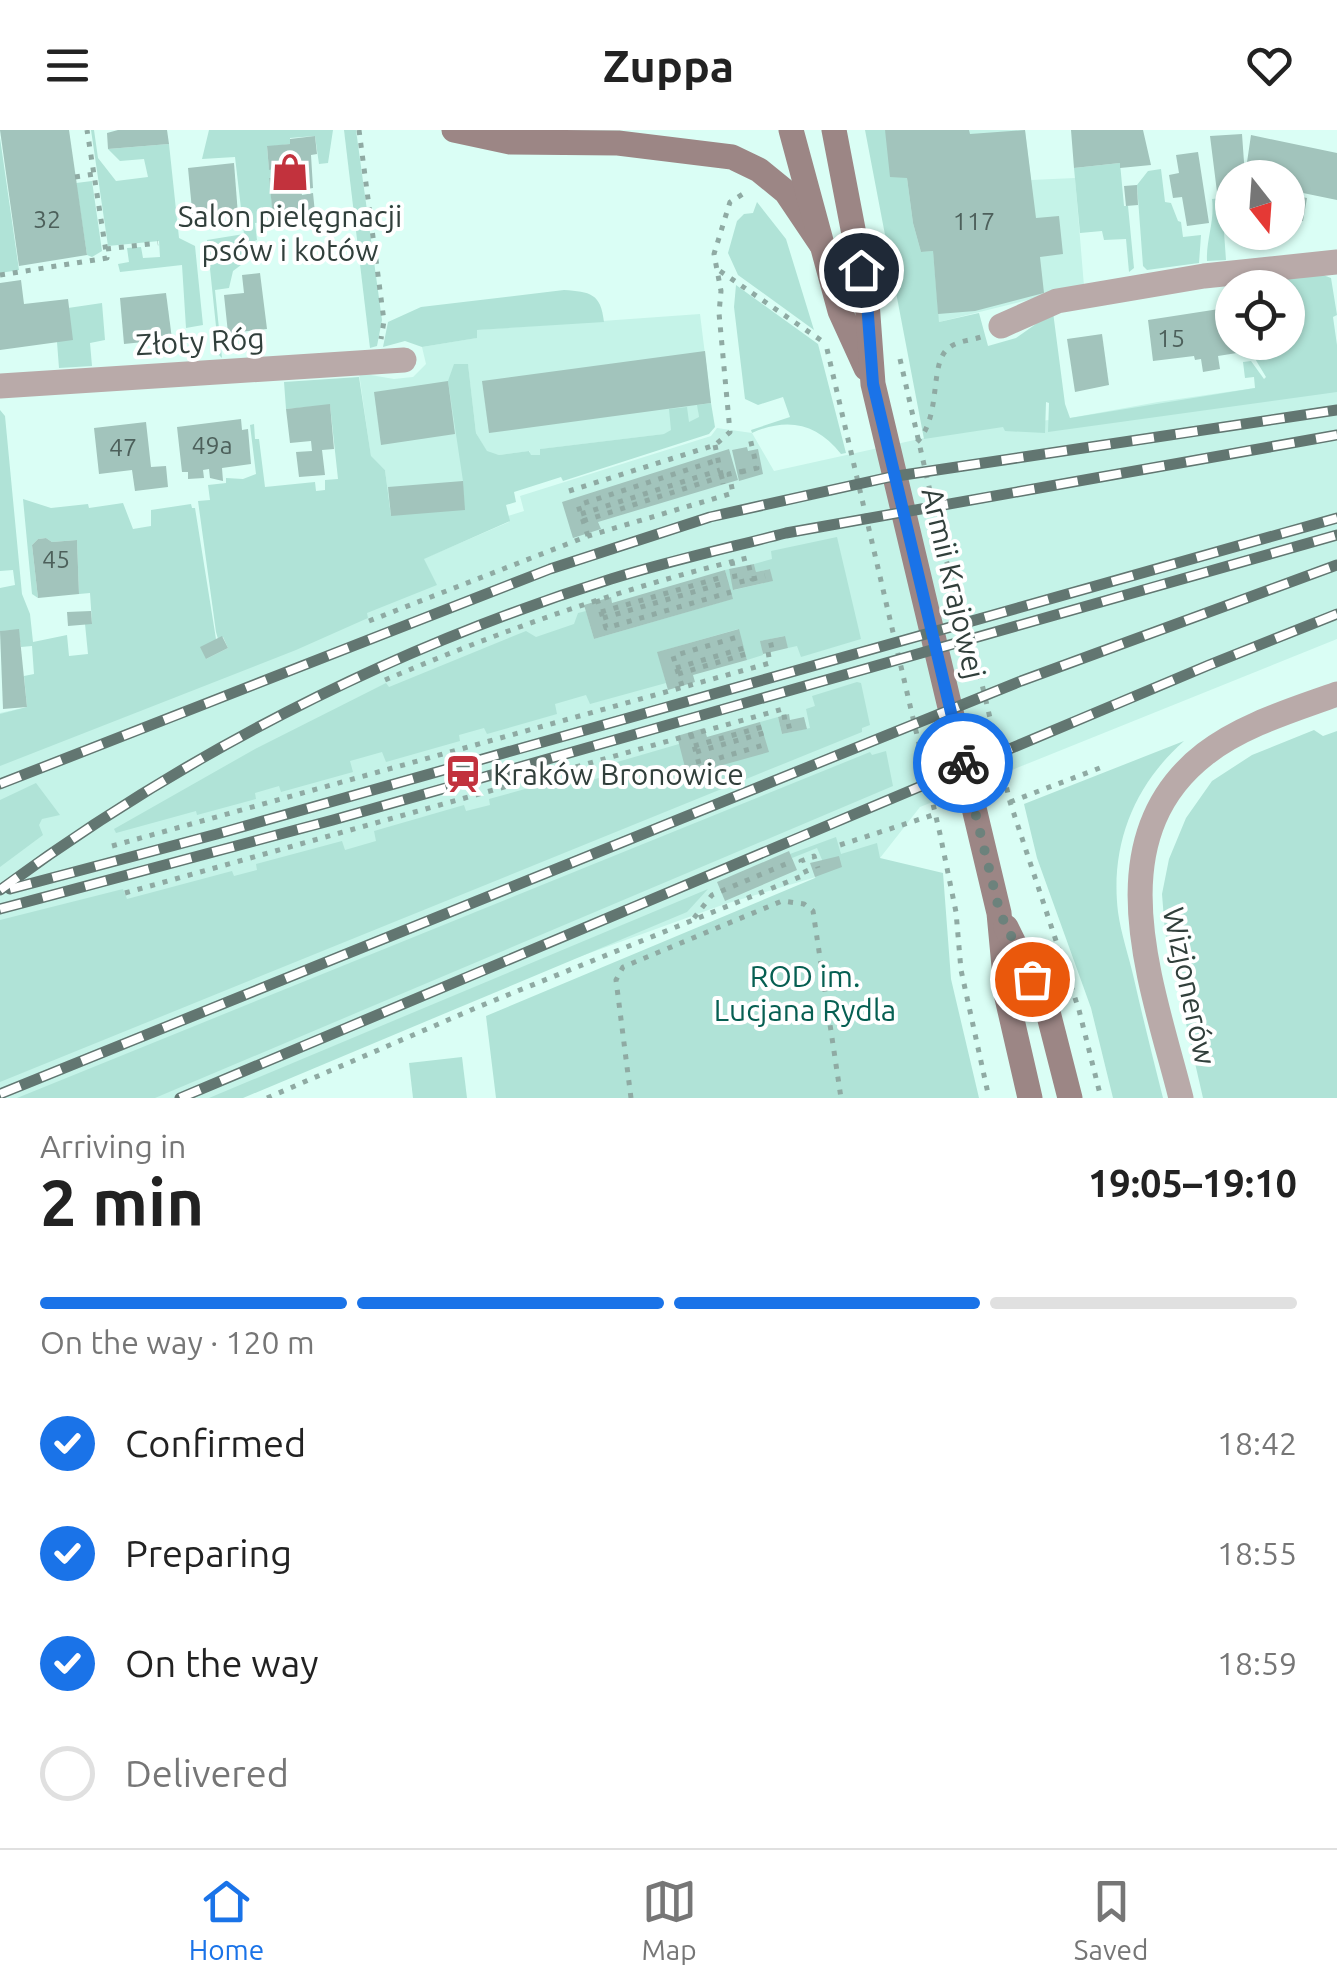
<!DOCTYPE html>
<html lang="en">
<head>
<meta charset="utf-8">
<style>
  :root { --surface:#fff; --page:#f6f6f6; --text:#222; --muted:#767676; --line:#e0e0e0; --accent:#1a73e8 }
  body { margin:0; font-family:Ubuntu,sans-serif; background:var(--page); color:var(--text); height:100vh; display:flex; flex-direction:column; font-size:38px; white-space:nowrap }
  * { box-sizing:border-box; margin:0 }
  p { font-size:32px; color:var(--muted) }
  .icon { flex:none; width:55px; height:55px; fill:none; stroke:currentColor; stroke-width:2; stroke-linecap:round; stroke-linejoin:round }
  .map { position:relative; height:968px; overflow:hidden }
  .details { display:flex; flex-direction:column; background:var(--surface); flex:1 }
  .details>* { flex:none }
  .needle { width:65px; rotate:163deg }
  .fabs { position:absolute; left:1215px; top:30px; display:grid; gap:20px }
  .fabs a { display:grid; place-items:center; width:90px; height:90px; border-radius:50%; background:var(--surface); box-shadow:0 2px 8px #0004; font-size:50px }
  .pin { position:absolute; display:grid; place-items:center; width:85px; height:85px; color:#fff; margin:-42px; border:5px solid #fff; border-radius:50%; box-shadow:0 2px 10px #0007 }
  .courier { position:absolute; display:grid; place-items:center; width:100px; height:100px; margin:-50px; border:8px solid #1a73e8; border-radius:50%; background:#fff; color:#222; box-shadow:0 2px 12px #0007 }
  .overview em { font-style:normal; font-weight:700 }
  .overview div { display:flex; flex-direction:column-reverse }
  .overview { display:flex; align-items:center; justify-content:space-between; height:170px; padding:0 40px }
  h1 { font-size:65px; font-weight:700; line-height:75px }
  .bar { display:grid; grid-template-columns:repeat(4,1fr); gap:15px 10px; align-content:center; height:120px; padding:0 40px }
  .bar i { height:12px; border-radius:8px; background:var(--line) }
  .bar .active { background:var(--accent) }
  .bar p { grid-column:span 4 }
  ol { padding:0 40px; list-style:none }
  li { display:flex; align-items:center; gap:30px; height:110px }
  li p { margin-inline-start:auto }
  li .icon { padding:10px; border-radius:50%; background:var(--accent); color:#fff; stroke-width:4 }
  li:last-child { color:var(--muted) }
  li i { width:55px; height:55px; border:5px solid var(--line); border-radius:50% }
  header { display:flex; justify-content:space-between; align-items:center; height:130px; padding:0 40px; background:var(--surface); font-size:45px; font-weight:700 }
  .dock { display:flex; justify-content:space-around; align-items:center; height:140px; border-top:2px solid var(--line); background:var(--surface); font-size:28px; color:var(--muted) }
  .dock a { display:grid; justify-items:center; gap:5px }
  .dock .active { color:var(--accent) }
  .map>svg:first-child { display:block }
  .built { fill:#c5f3e8 }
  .green { fill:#b0e3d7 }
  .building { fill:#a2c4bc }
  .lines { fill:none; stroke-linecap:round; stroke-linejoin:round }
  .path { stroke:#8faaa3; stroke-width:5; stroke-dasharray:5 8; stroke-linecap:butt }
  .minor { stroke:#b9aaa9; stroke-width:25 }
  .secondary { stroke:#9c8685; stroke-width:25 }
  .rail-casing { stroke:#627671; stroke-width:11 }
  .rail { stroke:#fff; stroke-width:8; stroke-dasharray:22; stroke-linecap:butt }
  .done { stroke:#6c827c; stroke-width:10; stroke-dasharray:0 18 }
  .route { stroke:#1a73e8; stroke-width:12 }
  .labels { text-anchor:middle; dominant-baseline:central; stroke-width:8; stroke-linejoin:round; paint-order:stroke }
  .number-label { font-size:25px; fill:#4d605b }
  .poi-label { font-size:30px; fill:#313f3b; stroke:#fff }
  .street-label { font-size:30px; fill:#313f3b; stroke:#fff }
  .park-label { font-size:30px; fill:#065f52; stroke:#fff }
</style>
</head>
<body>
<header><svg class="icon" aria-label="menu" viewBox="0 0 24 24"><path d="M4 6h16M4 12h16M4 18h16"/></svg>Zuppa<svg class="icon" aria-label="heart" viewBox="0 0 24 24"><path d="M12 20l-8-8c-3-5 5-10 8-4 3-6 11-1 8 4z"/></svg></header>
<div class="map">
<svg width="1337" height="968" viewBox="0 0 1337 968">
  <rect width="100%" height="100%" fill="#dafef5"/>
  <!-- built -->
  <g class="built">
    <path d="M885,0H1025L1031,50L1075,48L1084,156L939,192L913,93L907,48Z"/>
    <path d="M700,184L711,273L698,275L699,288L665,304L541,319V325H530V321L499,325L487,322L476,303L468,235L463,351L465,380L391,386L385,340L371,327L359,243L394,249L413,247L426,234L422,217L476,208V200Z"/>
    <path d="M1337,246V509L920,677L880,728L725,774L551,837L237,968H0V583L191,541L367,458V453L509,392L508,386L524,381L520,366L711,306L717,298L752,303L774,341L969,298L1070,288L1158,272Z"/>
  </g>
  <!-- green -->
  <g class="green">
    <path d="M91,0H94L98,28L116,51L148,47L144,29L120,31L108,19L169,14L179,108L195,116L203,195L186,198L182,135L120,142L118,134L129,132L127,118L141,117L143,128L160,127L159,111L108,116Z"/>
    <path d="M209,0H333L328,33L319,34L315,6L290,8V14L267,17L269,39H273L274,48L269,49L274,91L255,93L257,110L248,114L241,135L233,141L229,158L215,160L222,228L219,225L207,110L244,104L235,27L202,29Z"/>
    <path d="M344,0H356L382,190L377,216L370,218Z"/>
    <path d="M865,0H885L907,48L913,93L921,122L933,121L939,192L979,183L988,216L1016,208L1053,182L1065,274L1070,288L1255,258L1254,247L1245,248L1243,232L1251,231L1264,249L1266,247L1251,222L1278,218L1281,213L1288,212V158L1240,157L1239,150L1313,141L1331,148L1337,185L1333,187L1337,215V262L1048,302L1049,273L1046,272L1045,303L1005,301L1003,297L924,309Z"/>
    <path d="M0,8L19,140L0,143Z"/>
    <path d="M1120,33L1124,76H1128L1134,138L1129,142L1126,109L1104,110L1102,101L1080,103L1074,38Z"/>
    <path d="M1161,39L1165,72L1171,73L1178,91L1181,92L1183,107L1201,105L1199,133L1147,140L1143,136L1137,55L1148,41Z"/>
    <path d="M92,51L102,121L92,127L87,125L76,53Z"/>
    <path d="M1232,67V101L1224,102L1226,130L1207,131C1206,110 1215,90 1212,69Z"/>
    <path d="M757,72L786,109L814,200L738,145L728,123L737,91L744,84L753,83Z"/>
    <path d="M736,155L818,214L846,323L841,324C817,293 787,287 752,303L751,300L790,287L783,267L758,275L745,269L734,177Z"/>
    <path d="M564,160C590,162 601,163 604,192L477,200V208L422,217L405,211L383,217L388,192L421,177Z"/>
    <path d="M102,173L105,210L90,213L92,236L59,238L57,212L68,178Z"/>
    <path d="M454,234H468L476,303L487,321L499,325L529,321L531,325H540V319L664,304L671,300L669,279L687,277L689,292L699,287L697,275L711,273L715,297L709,304L563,351L561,347L514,362L516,372L506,375L510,391L424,429L437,455L367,483L368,488L296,520L0,636V584L27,577L24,546L34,544L32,516L21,517L18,500L0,501V458L15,455L13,440L0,441V280L5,286L22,464L30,484L33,512L67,505L69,526L88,524L85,494L92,493L90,463L79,464L77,410L52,412L46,408L38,409L32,415L38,468L32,464L23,369L51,378L88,374L89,378L123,373L133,399L151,396V380L191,374L192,378H195L216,509L206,529L228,518L223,507L218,509L216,502L198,371L210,370L208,355L226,353V348L243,349L256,344L250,295L254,294L255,309H259L265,357L315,352L316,361L325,360V350L338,349L330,275L286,279L284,252L359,247L371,326L385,340L391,386L463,351L448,251Z"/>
    <path d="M837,407L861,509L801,527L797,516L788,518L784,506L761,511L763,525L747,530L738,499L658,522L666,553L590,574L586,565L555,574L557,584L487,604L484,598L459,605L460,611L386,632L382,622L350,631L353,642L281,662L279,656L255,663L256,669L197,685L196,681L116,703L114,699L255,619L386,553L389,557L526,501L536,507L574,494L578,483L586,481L594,509L732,469L725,440L729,439L734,460L772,451L770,439L756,442L754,434L772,429L771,421Z"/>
    <path d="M857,552L861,553L870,595L862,598V602L0,952V790L123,759L127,769L232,741L234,746L257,740L256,734L342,711L345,720L376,711L374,701L464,675L466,681L490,675L489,669L575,645L578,654L609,645L607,635L679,614L768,622L760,592L778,587L782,604L810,598L806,579L815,576L812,566Z"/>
    <path d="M1314,600L1323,606L1337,601V968H1203L1165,802L1162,764L1169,729L1186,688L1212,651L1252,625Z"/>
    <path d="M1184,611C1134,655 1110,715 1118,782C1121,804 1129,827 1134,849C1143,889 1153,928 1163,968H1113L1091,878L1037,728L1024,674Z"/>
    <path d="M886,621L893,656L155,968H17L870,622L872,625Z"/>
    <path d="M36,653L60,685L42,689L39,695L43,705L0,737V670Z"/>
    <path d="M836,707L841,724L877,713L880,728L943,743L951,849L979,968H496L486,886L815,748L823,732L817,718L792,728L790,724Z"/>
    <path d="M708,759L687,782L243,968H209Z"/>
    <path d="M462,927L467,968H413L409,933Z"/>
  </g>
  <!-- building -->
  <g class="building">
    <path d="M0,0H69L87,125L19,136Z"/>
    <path d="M118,0H167L169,14L108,19L107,3Z"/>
    <path d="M885,0H969L970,4L1025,0L1036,88L1059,86L1063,124L1040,127L1044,163L975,181L938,184L933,121L921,122L913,93L907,48L890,47Z"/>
    <path d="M1071,0H1143L1151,35L1120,38V33L1074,38Z"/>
    <path d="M1242,4L1245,46L1251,5L1337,23V70L1303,63L1302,67L1307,68L1303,91H1289L1288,48H1232L1230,61L1217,62L1210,6Z"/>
    <path d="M315,6L317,24L311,25L313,58L301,60L302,65L313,63L315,83L273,87L269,48H274L273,39L269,40L267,16L290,14V9Z"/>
    <path d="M1198,22L1209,93L1187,96L1182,67L1173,68L1169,45L1179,43L1176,25Z"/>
    <path d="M234,33L238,85L193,90L188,38Z"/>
    <path d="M1137,55L1138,75L1126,76L1124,56Z"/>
    <path d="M260,143L267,199L228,203L224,165L244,163L242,145Z"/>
    <path d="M21,150L24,174L68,169L73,210L0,220V153Z"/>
    <path d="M166,163L172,209L124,214L120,168Z"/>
    <path d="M1232,177V212H1241L1243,222L1218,226L1220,239L1203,242L1201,229L1195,230L1194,226L1153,231L1148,190Z"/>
    <path d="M1102,204L1109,255L1075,262L1067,209Z"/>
    <path d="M705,221L711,273L489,303L482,251Z"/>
    <path d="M448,251L455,304L381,315L374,262Z"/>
    <path d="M330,274L334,319L322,320L325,345L299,347L296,322L312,321L311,311L290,313L286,279Z"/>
    <path d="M241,289L242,300L248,299L251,334L222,338L223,351L210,348L209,339L203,340L204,348L188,349V342H182L177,297Z"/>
    <path d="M146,292L151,337L166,336L168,357L135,361L132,340L99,344L94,298Z"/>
    <path d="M747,317L748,321L758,319L763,344L739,351L732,320Z"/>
    <path d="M729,319L738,350L598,392L601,399L573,408L562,372Z"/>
    <path d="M463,351L465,380L391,386L388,357Z"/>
    <path d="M46,408L52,412L77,410L79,464L38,468L32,415L38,409Z"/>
    <path d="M754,434L756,442L770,439L773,451L733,460L729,439Z"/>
    <path d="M725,440L733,469L594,509L584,475L611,467L612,473Z"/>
    <path d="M91,481L92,494L68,496L67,482Z"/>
    <path d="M19,499L27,577L3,579L0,501Z"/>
    <path d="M739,499L747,530L693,545L695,552L668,560L657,522Z"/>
    <path d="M222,506L228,518L206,529L200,517Z"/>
    <path d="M785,506L788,518L763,524L760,511Z"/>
    <path d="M789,584L790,590L804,587L807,599L782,604L778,587Z"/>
    <path d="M760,592L769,622L687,645L677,606L704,598L707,607Z"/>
    <path d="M789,721L797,740L725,771L717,752Z"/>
    <path d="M839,726L842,737L815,747L810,733Z"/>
  </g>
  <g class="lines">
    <!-- path -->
    <g class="path">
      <path d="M359,0L384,191L381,209"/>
      <path d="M75,47L94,44"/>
      <path d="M106,119L158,113"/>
      <path d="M720,141L825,213"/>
      <path d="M0,145L107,128L87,0"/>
      <path d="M827,219L940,704L956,782L961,840L989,968"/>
      <path d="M900,229L945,427L966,487L1010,672L1079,880L1101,968"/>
      <path d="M917,312C943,285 928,231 950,217C958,211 972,210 981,207"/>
      <path d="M715,315L723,354"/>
      <path d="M741,342L757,338L750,308"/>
      <path d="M569,361L715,315L730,302L719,183L721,161L714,124L730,72L746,62"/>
      <path d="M581,384L720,340"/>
      <path d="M583,391L730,344"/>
      <path d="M588,406L578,375L718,330"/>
      <path d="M732,431L736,453L765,446"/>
      <path d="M597,469L606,498L731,462"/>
      <path d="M601,482L726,446"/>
      <path d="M603,488L728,452"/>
      <path d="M369,491L588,406L733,363L729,344L744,341"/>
      <path d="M676,538L744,518"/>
      <path d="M678,544L746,524"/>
      <path d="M385,550C503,500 622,458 747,428L752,449L757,448"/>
      <path d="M682,556L673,526L741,506"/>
      <path d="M691,604L699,634L767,614"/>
      <path d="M694,616L762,597"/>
      <path d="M696,622L764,603"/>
      <path d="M1010,672L1105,636"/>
      <path d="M840,715L936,684"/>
      <path d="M112,716L770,533L767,516L780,513"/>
      <path d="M125,763L783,579L786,597L798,594"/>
      <path d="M694,788L712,765L793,731"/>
      <path d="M267,968L478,877L807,744L801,731L814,726L818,738"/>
      <path d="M631,968L616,850L623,837L782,771L804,774L813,781L841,968"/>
    </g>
    <!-- minor -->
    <g class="minor">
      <path d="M1001,196L1057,171L1204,146L1337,132"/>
      <path d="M0,256L404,230"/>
      <path d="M1181,968C1153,857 1094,710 1205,624C1242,595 1293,580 1337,564"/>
    </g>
    <!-- secondary -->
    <g class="secondary">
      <path d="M454,0L510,12L618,13L732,27L759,40L786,62L821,114"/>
      <path d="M791,0L840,181L866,238"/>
      <path d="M834,0L867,172L873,254L999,783L1007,868L1030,968"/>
      <path d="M1006,797L1048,882L1070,968"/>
    </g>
    <!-- rail casing -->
    <g class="rail-casing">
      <g id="rail">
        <path d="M0,654L550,439L710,387L890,347L1337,280"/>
        <path d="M10,759L217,704L1337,388"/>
        <path d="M0,760C185,624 391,518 611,449C669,431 728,418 786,403L1337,305"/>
        <path d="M0,779L333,690L1337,405"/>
        <path d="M0,964L1021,551L1337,435"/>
        <path d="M180,968L1209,535L1337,484"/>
      </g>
    </g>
    <!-- rail -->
    <use href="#rail" class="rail"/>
  </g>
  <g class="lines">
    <!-- done -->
    <path class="done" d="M963,633L1000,783L1032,849"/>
    <!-- route -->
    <path class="route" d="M861,140L867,172L873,254L963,633"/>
  </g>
  <!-- icons -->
  <defs>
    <g id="shop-bare" transform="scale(3)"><path d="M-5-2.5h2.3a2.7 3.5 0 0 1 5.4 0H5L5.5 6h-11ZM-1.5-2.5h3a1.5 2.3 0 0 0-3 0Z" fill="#c2323d" stroke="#fff" stroke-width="2.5" paint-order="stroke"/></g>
    <g id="station-bare" transform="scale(3)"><path d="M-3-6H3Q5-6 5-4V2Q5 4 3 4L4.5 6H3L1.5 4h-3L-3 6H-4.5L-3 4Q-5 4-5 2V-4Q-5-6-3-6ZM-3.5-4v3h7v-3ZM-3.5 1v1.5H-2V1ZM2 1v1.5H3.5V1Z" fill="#c2323d" stroke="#fff" stroke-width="2.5" paint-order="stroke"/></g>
  </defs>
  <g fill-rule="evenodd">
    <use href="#shop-bare" x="290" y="42"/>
    <use href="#station-bare" x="463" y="644"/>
  </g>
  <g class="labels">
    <!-- number labels -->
    <g class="number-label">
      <text x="47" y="89">32</text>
      <text x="974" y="91">117</text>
      <text x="1171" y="208">15</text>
      <text x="212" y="315">49a</text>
      <text x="123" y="317">47</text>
      <text x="56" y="429">45</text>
    </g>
    <!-- poi labels -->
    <g class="poi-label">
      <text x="290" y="86">Salon pielęgnacji<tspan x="290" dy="34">psów i kotów</tspan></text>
      <text x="493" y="644" text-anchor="start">Kraków Bronowice</text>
    </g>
    <!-- street labels -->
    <g class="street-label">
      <text transform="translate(200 211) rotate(-3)">Złoty Róg</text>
      <text transform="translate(954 453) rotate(77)">Armii Krajowej</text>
      <text transform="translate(1190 856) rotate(78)">Wizjonerów</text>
    </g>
    <!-- park labels -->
    <g class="park-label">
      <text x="805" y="846">ROD im.<tspan x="805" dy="34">Lucjana Rydla</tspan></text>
    </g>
  </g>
</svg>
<div class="fabs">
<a><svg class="needle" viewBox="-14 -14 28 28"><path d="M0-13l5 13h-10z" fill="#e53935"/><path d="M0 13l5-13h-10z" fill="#767676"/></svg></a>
<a><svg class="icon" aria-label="locate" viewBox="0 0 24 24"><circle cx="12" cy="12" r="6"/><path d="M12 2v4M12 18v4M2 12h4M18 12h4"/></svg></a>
</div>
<div class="pin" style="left:1032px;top:849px;background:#ea580c"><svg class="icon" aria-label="bag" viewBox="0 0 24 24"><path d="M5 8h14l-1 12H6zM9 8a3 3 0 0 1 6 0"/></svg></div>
<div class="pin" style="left:861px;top:140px;background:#1f2937"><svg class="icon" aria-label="home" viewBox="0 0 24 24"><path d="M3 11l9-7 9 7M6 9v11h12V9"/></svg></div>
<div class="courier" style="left:963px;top:633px"><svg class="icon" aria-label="bike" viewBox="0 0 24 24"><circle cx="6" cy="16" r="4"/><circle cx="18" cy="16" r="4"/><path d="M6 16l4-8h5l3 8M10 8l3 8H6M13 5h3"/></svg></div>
</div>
<section class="details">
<div class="overview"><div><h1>2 min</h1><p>Arriving in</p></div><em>19:05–19:10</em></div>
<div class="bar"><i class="active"></i><i class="active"></i><i class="active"></i><i></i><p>On the way · 120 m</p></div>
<ol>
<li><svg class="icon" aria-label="check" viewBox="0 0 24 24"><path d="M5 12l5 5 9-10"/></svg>Confirmed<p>18:42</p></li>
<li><svg class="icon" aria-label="check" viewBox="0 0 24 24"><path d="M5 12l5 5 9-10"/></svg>Preparing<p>18:55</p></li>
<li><svg class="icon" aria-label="check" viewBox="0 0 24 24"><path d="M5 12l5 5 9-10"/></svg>On the way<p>18:59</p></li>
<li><i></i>Delivered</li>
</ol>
</section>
<nav class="dock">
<a class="active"><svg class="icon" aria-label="home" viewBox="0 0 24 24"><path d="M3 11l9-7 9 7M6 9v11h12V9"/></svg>Home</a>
<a><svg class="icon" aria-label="map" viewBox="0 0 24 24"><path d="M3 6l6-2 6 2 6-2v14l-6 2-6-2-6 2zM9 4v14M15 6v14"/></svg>Map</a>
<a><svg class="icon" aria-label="saved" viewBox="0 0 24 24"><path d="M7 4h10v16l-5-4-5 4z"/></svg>Saved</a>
</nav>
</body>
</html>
